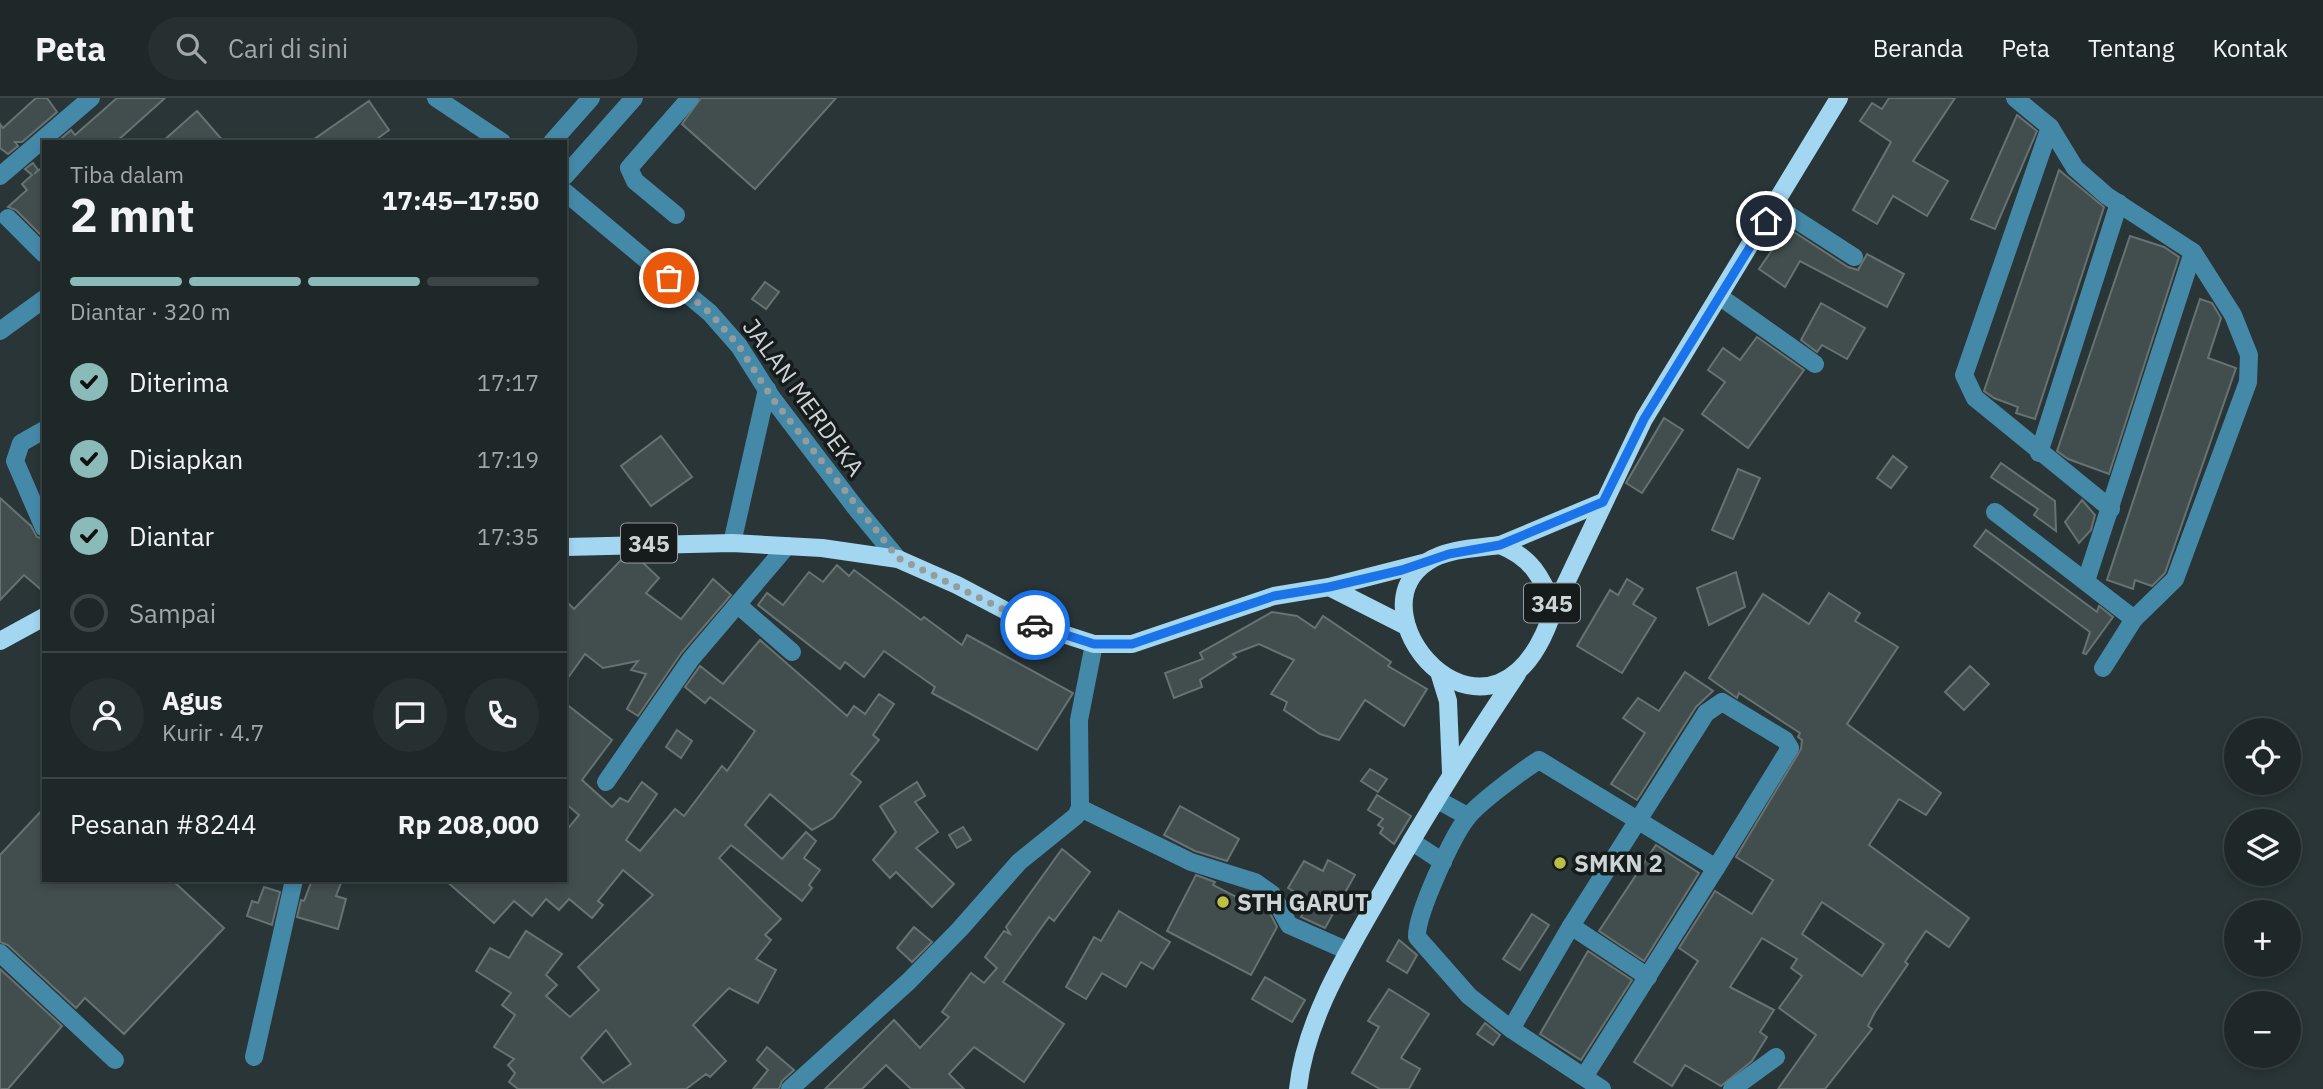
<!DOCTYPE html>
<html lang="id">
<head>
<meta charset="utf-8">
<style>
  :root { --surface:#1f2829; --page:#273031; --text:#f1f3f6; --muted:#a1a6a8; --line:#3c4446; --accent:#8bbbb9 }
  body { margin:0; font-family:"IBM Plex Sans",sans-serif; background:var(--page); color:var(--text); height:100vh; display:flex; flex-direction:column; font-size:26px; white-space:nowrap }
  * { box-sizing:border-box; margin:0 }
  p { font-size:23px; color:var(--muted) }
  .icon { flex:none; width:38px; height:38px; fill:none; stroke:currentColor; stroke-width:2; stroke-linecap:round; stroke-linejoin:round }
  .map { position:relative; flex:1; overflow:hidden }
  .panel { position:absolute; left:42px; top:42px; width:525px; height:742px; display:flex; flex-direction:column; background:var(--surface); border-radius:0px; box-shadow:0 4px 10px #0003,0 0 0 2px var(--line) }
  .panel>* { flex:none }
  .tools { position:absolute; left:2224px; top:620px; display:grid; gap:14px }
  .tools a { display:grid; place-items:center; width:77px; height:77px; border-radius:50%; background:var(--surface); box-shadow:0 4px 10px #0003,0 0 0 2px var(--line); font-size:35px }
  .pin { position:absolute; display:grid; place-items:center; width:60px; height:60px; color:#fff; margin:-30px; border:4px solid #fff; border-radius:50%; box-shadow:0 2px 7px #0007 }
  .courier { position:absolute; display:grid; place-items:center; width:70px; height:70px; margin:-35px; border:5px solid #1a73e8; border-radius:50%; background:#fff; color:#222; box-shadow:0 2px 9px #0007 }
  .summary em { font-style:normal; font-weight:700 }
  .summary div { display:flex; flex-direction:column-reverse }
  .summary { display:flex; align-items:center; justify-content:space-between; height:119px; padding:0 28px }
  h1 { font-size:46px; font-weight:700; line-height:52px }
  .bar { display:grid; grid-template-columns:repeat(4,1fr); gap:10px 7px; align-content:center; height:84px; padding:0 28px }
  .bar i { height:9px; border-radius:5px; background:var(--line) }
  .bar .on { background:var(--accent) }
  .bar p { grid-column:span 4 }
  .line { display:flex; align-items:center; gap:18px; padding:0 28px; border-top:2px solid var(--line) }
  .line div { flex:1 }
  .round { display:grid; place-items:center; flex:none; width:74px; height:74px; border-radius:37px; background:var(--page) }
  ol { padding:0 28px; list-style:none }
  li { display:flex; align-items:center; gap:21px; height:77px }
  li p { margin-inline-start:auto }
  li .icon { padding:7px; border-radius:50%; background:var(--accent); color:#111; stroke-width:4 }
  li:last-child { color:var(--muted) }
  li i { width:38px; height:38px; border:4px solid var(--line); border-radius:50% }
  header { display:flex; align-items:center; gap:42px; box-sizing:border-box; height:98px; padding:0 35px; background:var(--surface); border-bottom:2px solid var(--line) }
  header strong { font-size:33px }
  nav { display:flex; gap:38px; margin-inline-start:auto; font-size:24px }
  .search { width:490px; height:63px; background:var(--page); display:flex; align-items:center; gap:18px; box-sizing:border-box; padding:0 24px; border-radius:38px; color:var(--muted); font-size:26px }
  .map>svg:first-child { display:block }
  .building { fill:#424e4d; stroke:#667372; stroke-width:2; fill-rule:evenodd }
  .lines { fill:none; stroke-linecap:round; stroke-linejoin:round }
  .minor { stroke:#4589a9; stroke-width:18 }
  .major { stroke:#a3d6f0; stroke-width:18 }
  .done { stroke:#949c9e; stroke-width:7; stroke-dasharray:0 12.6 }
  .route { stroke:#1a73e8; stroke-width:9 }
  .poi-dot { fill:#bcbf43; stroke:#161b1c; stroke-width:2.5 }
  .labels { text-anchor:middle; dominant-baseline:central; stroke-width:7; stroke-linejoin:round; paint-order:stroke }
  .shield { fill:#161b1c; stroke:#969c9e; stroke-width:2 }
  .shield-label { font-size:23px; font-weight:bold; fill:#cdd4d6 }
  .street-label { font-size:24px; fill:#cdd4d6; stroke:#161b1c }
  .poi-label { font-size:24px; font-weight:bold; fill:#cdd4d6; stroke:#161b1c; text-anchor:start }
</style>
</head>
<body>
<header>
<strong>Peta</strong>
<div class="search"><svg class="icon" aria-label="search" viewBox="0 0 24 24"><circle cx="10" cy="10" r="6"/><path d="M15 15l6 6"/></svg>Cari di sini</div>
<nav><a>Beranda</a><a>Peta</a><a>Tentang</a><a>Kontak</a></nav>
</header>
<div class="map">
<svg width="2323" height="991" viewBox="0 0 2323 991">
  <rect width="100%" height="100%" fill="#293537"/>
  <!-- building -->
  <g class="building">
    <path d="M36,0H47L57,14L22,44H15L18,48L8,56L0,50V26L3,30Z"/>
    <path d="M117,0H165L116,44H57L71,32L75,37Z"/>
    <path d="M701,0H836L755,91L682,26Z"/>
    <path d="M1889,0H1955L1913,63L1948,83L1927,118L1893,98L1877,126L1853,112L1891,44L1860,23L1872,5L1882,11Z"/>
    <path d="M369,3L389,32L373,44H310Z"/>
    <path d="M197,13L224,44H162Z"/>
    <path d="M2017,17L2037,33L1995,131L1971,121Z"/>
    <path d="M33,65L38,72L34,76L44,68V140L16,112L8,109L27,92L22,86L32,77L25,71Z"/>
    <path d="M2059,72L2104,109L2035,321L2016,315L2018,309L1994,300L1984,293Z"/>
    <path d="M1794,134L1848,169L1858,172L1867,156L1904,176L1887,209L1800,163L1785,189L1759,171L1779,142L1785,146Z"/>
    <path d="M2130,138L2164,149L2179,159L2109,376L2068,361L2057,353Z"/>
    <path d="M765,184L779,194L766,211L752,201Z"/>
    <path d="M2200,201L2212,205L2221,220L2208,260L2236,270L2165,475L2152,488L2135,482L2133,491L2107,482Z"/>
    <path d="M1821,205L1865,230L1847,261L1822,247L1817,254L1801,242Z"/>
    <path d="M1757,239L1804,272L1748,350L1702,316L1725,284L1708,272L1723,250L1740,262Z"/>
    <path d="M1664,320L1683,332L1642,395L1626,385Z"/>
    <path d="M661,338L692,379L651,408L621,368Z"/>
    <path d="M1893,358L1907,369L1891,390L1877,380Z"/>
    <path d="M2001,365L2055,403L2056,433L2034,417L2038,411L1991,379Z"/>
    <path d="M1738,371L1760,380L1733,441L1712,432Z"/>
    <path d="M0,400L31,428L37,439L44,441V494L24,477L0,502Z"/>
    <path d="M2082,402L2095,417L2091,432L2079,445L2065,424Z"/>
    <path d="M1986,432L2097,514L2099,508L2113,519L2086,556L2083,555L2090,534L1974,448Z"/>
    <path d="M624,459H637L659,480L646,495L681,521L713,481L731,497L682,554L638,618L627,611L646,576L631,572L638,563L603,570L585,556L565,584V502L574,511Z"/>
    <path d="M837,467L849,478L854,472L921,522L924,519L962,547L967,537L1073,595L1037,652L932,595L935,589L884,553L864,579L845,564L840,571L758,507L767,495L783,507L809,474L823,484Z"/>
    <path d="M1736,474L1745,509L1709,527L1697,490Z"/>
    <path d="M1627,481L1643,491L1633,506L1656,520L1622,575L1577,548L1610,492L1618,497Z"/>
    <path d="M1829,495L1860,515L1855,523L1898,549L1847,626L1941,695L1926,717L1899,701L1869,747L1969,820L1949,849L1926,833L1905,864L1908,866L1875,914L1868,928L1872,931L1825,991H1778L1816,937L1779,910L1802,878L1791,870L1797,861L1762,840L1730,889L1774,912L1760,934L1767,939L1752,963L1721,988L1685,967L1672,988L1634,964L1698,863L1679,850L1715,793L1752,816L1773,782L1736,759L1801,651L1802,642L1798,639L1800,635L1739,595L1737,600L1709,580L1763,496L1809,526ZM1822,804L1884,846L1862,878L1802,836Z"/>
    <path d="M1272,514L1297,518L1315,530L1323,518L1391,564L1388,568L1427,591L1404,628L1365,602L1339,642L1320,636L1284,612L1287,604L1271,596L1294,562L1259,546L1233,556L1236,559L1200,582L1202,589L1174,600L1165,575L1203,561L1200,555Z"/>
    <path d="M760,542L847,618L854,608L865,616L879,596L894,606L873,637L879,642L851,676L861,684L833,720L812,732L770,696L745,727L782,761L806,734L816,743L804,760L820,772L809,787L812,790L802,803L731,747L719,760L781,821L765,837L771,842L756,861L776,872L758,905L729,890L693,927L726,963L710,979L706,976L686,991H518L509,984L515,975L508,967L514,961L494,949L515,917L502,907L511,895L476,873L490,850L509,860L526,833L562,856L546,877L557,887L546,898L570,919L599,892L578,869L653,797L623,772L598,803L603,807L592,820L569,801L559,812L546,801L532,818L514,803L494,825L445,782H565V734L579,717L565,705V605L612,642L582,682L612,709L620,700L628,704L642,684L657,696L626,742L640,753L675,711L684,718L722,668L727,673L755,633L710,599L705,605L685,589L700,568L723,586ZM606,932L631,966L603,985L581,960Z"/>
    <path d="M1970,568L1989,586L1964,612L1945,594Z"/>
    <path d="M1685,574L1713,593L1696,609L1637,702L1611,686L1645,635L1623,620L1638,600L1659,613Z"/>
    <path d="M677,632L692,643L681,660L666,649Z"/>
    <path d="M1370,671L1387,681L1378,694L1361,683Z"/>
    <path d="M917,684L925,698L915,704L938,734L916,750L954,786L932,809L896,774L890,780L873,762L896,734L880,708Z"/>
    <path d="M1377,697L1411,718L1394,746L1380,735L1383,730L1378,727L1383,721L1368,712Z"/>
    <path d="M1180,708L1239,741L1227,763L1195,753L1164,737Z"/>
    <path d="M44,710V782H172L224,830L124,936L85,900L76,910L8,847L0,844V757Z"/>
    <path d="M963,729L971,742L957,750L949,737Z"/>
    <path d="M1656,747L1699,775L1644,863L1599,833Z"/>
    <path d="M1062,751L1090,774L1054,823L1049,819L1003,884L1064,926L1024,984L974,949L949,976L964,991H911L886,967L862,991H825L894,922L920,950L949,919L942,914L971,875L984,885L997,870L985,859L1004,833L1010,836L1006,829Z"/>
    <path d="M1328,762L1355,777L1325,830L1301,819L1310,803L1288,790L1304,763L1323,773Z"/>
    <path d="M1196,777L1215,784L1213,787L1271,817L1277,829L1251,877L1167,833Z"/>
    <path d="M312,782L341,785L336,798L346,801L338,831L297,819L301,802L304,803Z"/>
    <path d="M264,789L280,794L272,827L247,818L252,803L258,805Z"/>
    <path d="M1119,813L1170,844L1153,871L1141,864L1126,889L1102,875L1086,901L1066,889L1094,839L1101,843Z"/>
    <path d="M1532,816L1549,827L1520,872L1503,861Z"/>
    <path d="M914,829L932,844L912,864L897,850Z"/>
    <path d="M1399,842L1417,857L1407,875L1387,863Z"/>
    <path d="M1588,853L1632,882L1581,962L1540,936Z"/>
    <path d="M0,871L62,928L8,991H0Z"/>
    <path d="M1265,879L1305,902L1292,924L1252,901Z"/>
    <path d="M1389,891L1429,916L1401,960L1420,971L1409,991H1380L1352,975L1379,929L1368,923Z"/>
    <path d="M1485,925L1500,937L1493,947L1477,936Z"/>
    <path d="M767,949L794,972L782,983L779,991H753L768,972L757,962Z"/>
  </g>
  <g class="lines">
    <!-- minor -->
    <g class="minor">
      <path d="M436,0L502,44"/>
      <path d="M2050,29L1964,277L1975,300L2111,411"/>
      <path d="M552,44L591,0"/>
      <path d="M0,78L91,0"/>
      <path d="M565,78L634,0"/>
      <path d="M565,94L710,215L739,248L772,300L855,409L898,461"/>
      <path d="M1775,108L1854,159"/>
      <path d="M676,117L635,83L629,70L690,0"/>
      <path d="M8,120L44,156"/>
      <path d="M1719,198L1815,266"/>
      <path d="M0,233L44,201"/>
      <path d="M44,332L21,345L15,363L44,430"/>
      <path d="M2039,355L2119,105"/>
      <path d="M1995,414L2134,521L2175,481L2248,284L2249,257L2233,217L2193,154L2107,98L2075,70L2050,29L2015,0"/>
      <path d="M732,445L767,291"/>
      <path d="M2086,483L2193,154"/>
      <path d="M738,507L792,554"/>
      <path d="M2103,570L2134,521"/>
      <path d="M606,684L691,561L787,448"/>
      <path d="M1436,701L1467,718"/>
      <path d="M1080,710L1191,764L1255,784L1272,796L1289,827L1348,853"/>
      <path d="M1411,743L1443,764"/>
      <path d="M0,855L115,962"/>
      <path d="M1648,879L1571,828L1706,615L1722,604L1785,642L1790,650L1716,770"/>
      <path d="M1511,931L1571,828"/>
      <path d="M254,959L294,782"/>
      <path d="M1584,979L1716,770L1539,662C1523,672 1477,706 1467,720C1452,739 1416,817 1417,839L1469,898L1511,931L1602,991"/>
      <path d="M790,991L909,883L960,831L1019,764L1076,718L1080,710L1079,622L1094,546"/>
      <path d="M1732,991L1776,959"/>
    </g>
    <!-- major -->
    <g class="major">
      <path d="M1500,447C1531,459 1542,479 1554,510C1498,686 1346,519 1427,464C1446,451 1477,450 1500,447Z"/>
      <path d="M1500,447L1603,404"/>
      <path d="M565,449L732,445L822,450L898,461L957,487L1029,525L1094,546H1132L1274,498L1329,489L1427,464"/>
      <path d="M1329,489L1404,527"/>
      <path d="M1554,510L1644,321L1839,0"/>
      <path d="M0,543L44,519"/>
      <path d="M1440,577L1448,603L1451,674"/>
      <path d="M1298,991C1305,923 1346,857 1379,799C1422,723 1468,649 1517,576"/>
    </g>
  </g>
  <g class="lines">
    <!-- done -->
    <path class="done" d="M669,180L710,215L739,248L772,300L898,460L1035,527"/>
    <!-- route -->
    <path class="route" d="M1035,527L1094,546H1132L1274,498L1329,489L1402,472L1449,456L1500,447L1603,404L1644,321L1766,123"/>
  </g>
  <!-- markers -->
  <g class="poi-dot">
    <circle cx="1560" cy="765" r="7"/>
    <circle cx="1223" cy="804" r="7"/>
  </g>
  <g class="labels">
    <!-- shield labels -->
    <g class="shield">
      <rect x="621" y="425.5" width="56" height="39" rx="5"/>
      <rect x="1524" y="485.5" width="56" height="39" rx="5"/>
    </g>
    <g class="shield-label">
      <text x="649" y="445">345</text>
      <text x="1552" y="505">345</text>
    </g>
    <!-- street labels -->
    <g class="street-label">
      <text transform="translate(804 299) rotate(54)">JALAN MERDEKA</text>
    </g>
    <!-- poi labels -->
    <g class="poi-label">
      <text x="1574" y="765">SMKN 2</text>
      <text x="1237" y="804">STH GARUT</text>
    </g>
  </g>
</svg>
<div class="tools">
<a><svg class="icon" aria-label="locate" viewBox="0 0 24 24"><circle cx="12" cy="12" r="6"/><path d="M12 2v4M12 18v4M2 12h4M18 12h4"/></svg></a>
<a><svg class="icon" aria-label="layers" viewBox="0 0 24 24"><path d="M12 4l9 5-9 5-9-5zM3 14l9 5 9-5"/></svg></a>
<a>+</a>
<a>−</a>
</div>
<div class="pin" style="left:669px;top:180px;background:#ea580c"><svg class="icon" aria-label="bag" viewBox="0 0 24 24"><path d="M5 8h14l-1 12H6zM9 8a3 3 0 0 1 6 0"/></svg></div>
<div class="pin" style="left:1766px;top:123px;background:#1f2937"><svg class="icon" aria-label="home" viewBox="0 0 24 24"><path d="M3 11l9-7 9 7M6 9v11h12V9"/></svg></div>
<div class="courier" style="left:1035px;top:527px"><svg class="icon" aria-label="car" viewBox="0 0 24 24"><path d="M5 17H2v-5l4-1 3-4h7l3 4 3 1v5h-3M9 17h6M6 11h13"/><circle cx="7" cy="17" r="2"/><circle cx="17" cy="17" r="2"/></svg></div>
<section class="panel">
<div class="summary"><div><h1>2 mnt</h1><p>Tiba dalam</p></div><em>17:45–17:50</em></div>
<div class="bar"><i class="on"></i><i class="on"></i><i class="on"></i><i></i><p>Diantar · 320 m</p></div>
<ol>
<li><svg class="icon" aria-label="check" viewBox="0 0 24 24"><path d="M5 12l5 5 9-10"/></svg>Diterima<p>17:17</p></li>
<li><svg class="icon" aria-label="check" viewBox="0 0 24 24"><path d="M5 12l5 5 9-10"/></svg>Disiapkan<p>17:19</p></li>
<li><svg class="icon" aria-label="check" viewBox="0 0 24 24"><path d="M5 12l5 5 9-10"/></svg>Diantar<p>17:35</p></li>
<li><i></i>Sampai</li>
</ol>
<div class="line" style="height:126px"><a class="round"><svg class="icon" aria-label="person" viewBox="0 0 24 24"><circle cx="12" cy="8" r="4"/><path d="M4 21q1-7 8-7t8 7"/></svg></a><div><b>Agus</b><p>Kurir · 4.7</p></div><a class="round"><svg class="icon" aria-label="chat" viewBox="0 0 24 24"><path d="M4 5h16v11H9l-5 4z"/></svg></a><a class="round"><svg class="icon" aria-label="phone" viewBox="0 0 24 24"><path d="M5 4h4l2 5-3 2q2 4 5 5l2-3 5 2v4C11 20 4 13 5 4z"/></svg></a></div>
<div class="line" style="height:91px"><div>Pesanan #8244</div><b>Rp 208,000</b></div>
</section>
</div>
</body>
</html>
